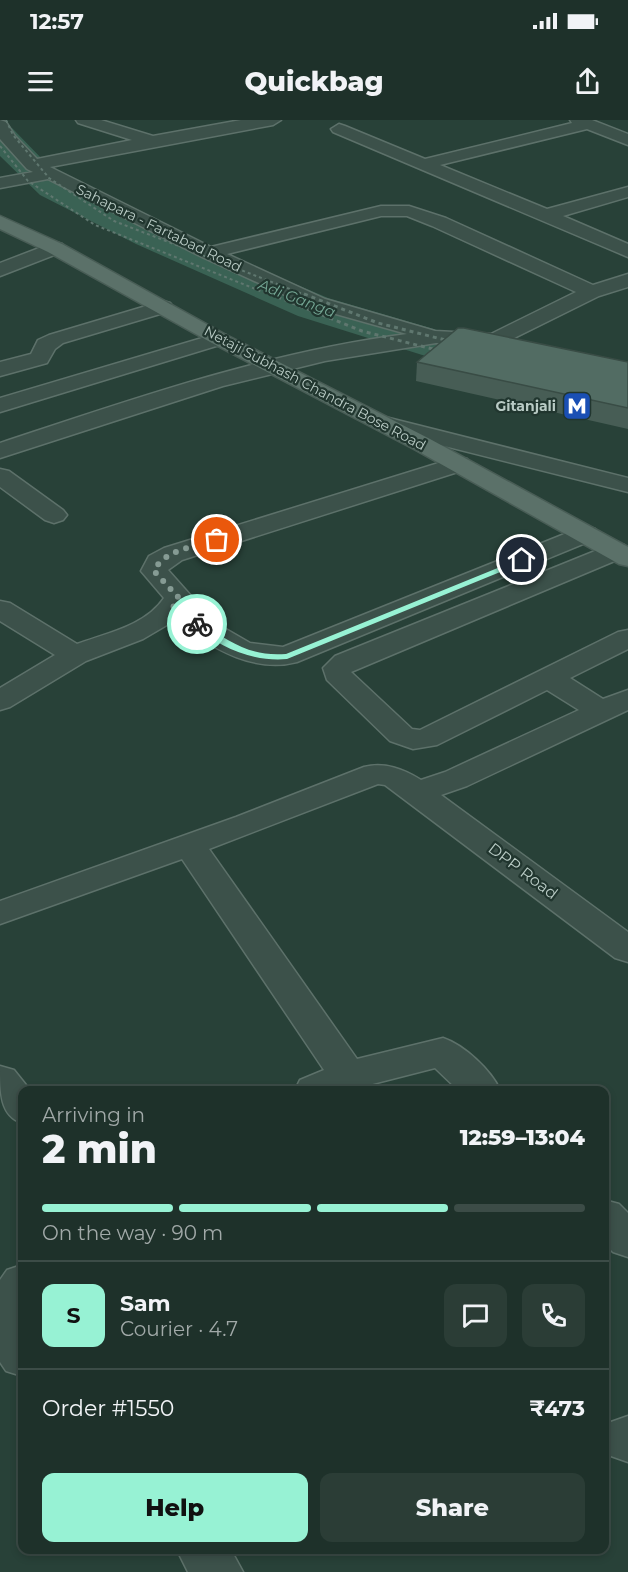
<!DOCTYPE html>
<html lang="en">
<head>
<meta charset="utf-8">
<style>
  :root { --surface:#1e312a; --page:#2b3d36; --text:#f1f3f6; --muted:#a1a9a8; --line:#3c4c47; --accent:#97f2d4 }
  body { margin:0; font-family:Montserrat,sans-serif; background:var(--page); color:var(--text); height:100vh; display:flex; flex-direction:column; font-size:22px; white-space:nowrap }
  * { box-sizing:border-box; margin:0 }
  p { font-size:20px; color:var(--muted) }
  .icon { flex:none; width:33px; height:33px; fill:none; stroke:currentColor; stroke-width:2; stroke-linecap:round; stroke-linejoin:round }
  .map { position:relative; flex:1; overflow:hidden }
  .sheet { position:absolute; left:18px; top:966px; width:591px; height:468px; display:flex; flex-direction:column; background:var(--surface); border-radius:12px; box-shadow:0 3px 9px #0003,0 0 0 2px var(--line) }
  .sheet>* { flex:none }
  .pin { position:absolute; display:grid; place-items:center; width:51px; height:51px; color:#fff; margin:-26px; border:3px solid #fff; border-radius:50%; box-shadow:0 2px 6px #0007 }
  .courier { position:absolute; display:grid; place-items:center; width:60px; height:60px; margin:-30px; border:4px solid #97f2d4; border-radius:50%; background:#fff; color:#222; box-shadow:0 2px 8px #0007 }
  .headline em { font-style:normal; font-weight:800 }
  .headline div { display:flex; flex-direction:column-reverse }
  .headline { display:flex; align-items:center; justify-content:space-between; height:102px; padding:0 24px }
  h1 { font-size:39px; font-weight:800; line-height:45px }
  .bar { display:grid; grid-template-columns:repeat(4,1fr); gap:9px 6px; align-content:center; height:72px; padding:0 24px }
  .bar i { height:8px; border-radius:4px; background:var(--line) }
  .bar .current { background:var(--accent) }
  .bar p { grid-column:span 4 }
  .line { display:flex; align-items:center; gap:15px; padding:0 24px; border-top:2px solid var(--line) }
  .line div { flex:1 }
  .round { display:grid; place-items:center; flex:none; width:63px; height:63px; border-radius:12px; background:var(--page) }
  .primary-button { display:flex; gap:12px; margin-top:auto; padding:12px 24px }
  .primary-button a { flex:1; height:69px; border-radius:12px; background:var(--accent); color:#111; font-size:24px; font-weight:800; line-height:69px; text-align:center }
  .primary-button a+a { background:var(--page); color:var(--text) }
  .status { display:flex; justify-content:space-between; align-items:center; height:42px; padding:0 30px; background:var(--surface); direction:ltr }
  .status svg { height:16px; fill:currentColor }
  header { display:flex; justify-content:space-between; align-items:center; height:78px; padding:0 24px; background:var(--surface); font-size:27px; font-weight:800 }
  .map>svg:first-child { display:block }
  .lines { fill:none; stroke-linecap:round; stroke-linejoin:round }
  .river { fill:#3a6254; fill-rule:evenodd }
  .minor-casing { stroke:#5d716a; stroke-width:3 }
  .major-casing { stroke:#495d56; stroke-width:3 }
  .minor { fill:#3c514a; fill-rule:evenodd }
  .major { fill:#5b7169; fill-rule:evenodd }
  .rail-far1 { stroke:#5f776f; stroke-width:2; stroke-dasharray:3 3; stroke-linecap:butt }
  .rail { stroke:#5f776f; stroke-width:3; stroke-dasharray:4 4; stroke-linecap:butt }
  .wall { fill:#475d55 }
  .building { fill:#526c63; stroke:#394c45; stroke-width:1.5 }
  .route { fill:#97f2d4 }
  .done { stroke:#869b94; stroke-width:6; stroke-dasharray:0 10.8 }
  .labels { text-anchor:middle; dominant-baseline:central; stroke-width:4.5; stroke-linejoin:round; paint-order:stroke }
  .far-street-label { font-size:14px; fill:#b9cbc5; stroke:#21362f }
  .far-poi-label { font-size:14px; font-weight:bold; fill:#b9cbc5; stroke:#21362f; text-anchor:end }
  .far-water-label { font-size:15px; font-style:italic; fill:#75a795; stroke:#21362f }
  .street-label { font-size:16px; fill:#b9cbc5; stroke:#21362f }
</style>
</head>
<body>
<div class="status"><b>12:57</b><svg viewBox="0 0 49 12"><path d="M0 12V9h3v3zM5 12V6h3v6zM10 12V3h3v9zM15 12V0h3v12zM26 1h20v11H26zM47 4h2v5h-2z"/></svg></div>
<header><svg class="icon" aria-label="menu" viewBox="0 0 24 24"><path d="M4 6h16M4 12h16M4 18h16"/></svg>Quickbag<svg class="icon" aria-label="share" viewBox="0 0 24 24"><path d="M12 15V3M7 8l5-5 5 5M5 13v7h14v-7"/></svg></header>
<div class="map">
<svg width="628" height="1452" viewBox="0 0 628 1452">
  <rect width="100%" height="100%" fill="#284138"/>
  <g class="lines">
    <!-- river -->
    <path class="river" d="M0,5L12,8L44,41L66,59L164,108L328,178L461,217L628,254V282L435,239L298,196L136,124L40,75L0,36Z"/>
    <!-- minor casing -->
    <g class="minor-casing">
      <g id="minor">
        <path d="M0,0L6,2L15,16L37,39L132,20L78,3L76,0H101L153,16L241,0H281L273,5L50,47L211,127L381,86H409L446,98L593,165L628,154V167L599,176L502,224L436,223L325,241L223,266L0,338V323C133,279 267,232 407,214L311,187L202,137L48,59L0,68V58L33,52L27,49L0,19ZM381,96H407L432,106L576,172L491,214L435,211L325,179L227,134Z"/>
        <path d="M570,0H592L628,14V25L587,9L440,45L547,89L628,67V77L563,96L628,124V137L333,12L331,9L339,4L345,6L425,39L572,3Z"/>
        <path d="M55,122L62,124L65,128L62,132L0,156V143Z"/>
        <path d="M163,181L170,183L173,187L170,191L63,223L55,229L47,243L0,256V242L31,234L38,220L49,215Z"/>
        <path d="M219,213L226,215L230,219L226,223L0,292V278Z"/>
        <path d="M385,297L628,358V372L377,309L373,304L377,299Z"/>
        <path d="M458,337L467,339L470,344L467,349L182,440L168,450L192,477L186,486L250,523L283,527L577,409L586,406L595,409L599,414L595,419L297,542C251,554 210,525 172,502L143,519L86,541L10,587L0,590V568L55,535L0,501V481L10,483L77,524C107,513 145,506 164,478L141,451L149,436L164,428Z"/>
        <path d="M0,349L9,351L63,390L67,395L63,400L54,403L45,400L0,367Z"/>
        <path d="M615,423L624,425L628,431L624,437L351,552L412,609L420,610L618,512L628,510V529L570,558L603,579L628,570V590L467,666L441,675L628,812V842L615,838L385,665L378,664L209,729L357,939L443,918C464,925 491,950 500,970H458L435,948L349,970H295L300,960L324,950L182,739L0,804V781L236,697L364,647C385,642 403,649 421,660L445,652L579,590L547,570L437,625L413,629L390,621L327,560L323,548L335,536Z"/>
        <path d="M0,946L14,950L30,970H22V1003C0,996 0,972 0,946Z"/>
        <path d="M604,1080L619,1084L628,1093V1137L613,1132L604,1123Z"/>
        <path d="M22,1145V1256L6,1251L0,1242V1160L7,1150Z"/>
        <path d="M628,1296V1342L611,1336L605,1321L611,1302Z"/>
        <path d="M177,1430H231L243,1452H188Z"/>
      </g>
    </g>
    <!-- major casing -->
    <g class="major-casing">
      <path id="major" d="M0,96L62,124L226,215L430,319L628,427V446L619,444L414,329L212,223L48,132L0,109Z"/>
    </g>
    <!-- minor -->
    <use href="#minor" class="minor"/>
    <!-- major -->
    <use href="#major" class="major"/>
    <!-- rail-far1 -->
    <g class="rail-far1">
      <path d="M6,0L13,15L49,58L114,101L308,176"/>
      <path d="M0,26L28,61L95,105L273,176"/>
    </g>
    <!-- rail -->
    <g class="rail">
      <path d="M270,174L362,211L448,233"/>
      <path d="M304,174L378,203L461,224"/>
    </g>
  </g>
  <!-- wall -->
  <path class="wall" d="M417,242H628V309L416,261Z"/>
  <!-- building -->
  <path class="building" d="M458,208H464L628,242V288L417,242Z"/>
  <!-- route -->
  <path class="route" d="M522,438L525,442L287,539C253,542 219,528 193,504L200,503C230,521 249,537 286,534Z"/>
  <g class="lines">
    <!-- done -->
    <path class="done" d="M197,504L172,490L178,477L154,451C163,430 197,426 217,420"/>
  </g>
  <!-- icons -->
  <defs>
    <g id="metro-square" transform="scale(1.5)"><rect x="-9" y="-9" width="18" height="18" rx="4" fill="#1a4fb4" stroke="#21362f"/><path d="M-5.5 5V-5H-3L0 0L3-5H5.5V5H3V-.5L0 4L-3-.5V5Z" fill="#fff"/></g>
  </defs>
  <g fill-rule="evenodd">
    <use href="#metro-square" x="577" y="286"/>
  </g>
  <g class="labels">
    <!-- far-street labels -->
    <g class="far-street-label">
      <text transform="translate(159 108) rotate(26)">Sahapara - Fartabad Road</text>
      <text transform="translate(315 268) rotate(28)">Netaji Subhash Chandra Bose Road</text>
    </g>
    <!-- far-poi labels -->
    <g class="far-poi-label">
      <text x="556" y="286">Gitanjali</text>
    </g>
    <!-- far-water labels -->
    <g class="far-water-label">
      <text transform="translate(297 178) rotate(21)">Adi Ganga</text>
    </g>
    <!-- street labels -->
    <g class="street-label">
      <text transform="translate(523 751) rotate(37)">DPP Road</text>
    </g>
  </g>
</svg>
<div class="pin" style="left:217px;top:420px;background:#ea580c"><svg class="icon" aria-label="bag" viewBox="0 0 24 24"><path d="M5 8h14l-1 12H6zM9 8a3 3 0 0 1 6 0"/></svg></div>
<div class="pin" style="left:522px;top:440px;background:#1f2937"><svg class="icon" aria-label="home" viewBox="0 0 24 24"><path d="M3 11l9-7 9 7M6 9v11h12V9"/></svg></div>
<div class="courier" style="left:197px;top:504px"><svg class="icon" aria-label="bike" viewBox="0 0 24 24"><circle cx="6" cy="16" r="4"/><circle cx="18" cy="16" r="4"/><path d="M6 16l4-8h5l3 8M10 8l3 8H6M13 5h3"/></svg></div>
<section class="sheet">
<div class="headline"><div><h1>2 min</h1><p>Arriving in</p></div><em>12:59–13:04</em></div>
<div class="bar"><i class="current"></i><i class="current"></i><i class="current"></i><i></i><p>On the way · 90 m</p></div>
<div class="line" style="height:108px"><b class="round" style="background:var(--accent);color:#111">S</b><div><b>Sam</b><p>Courier · 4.7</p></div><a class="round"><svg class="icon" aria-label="chat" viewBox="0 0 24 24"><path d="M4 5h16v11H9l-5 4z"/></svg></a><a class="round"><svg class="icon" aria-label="phone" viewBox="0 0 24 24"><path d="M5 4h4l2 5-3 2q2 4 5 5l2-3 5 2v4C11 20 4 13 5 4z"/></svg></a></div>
<div class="line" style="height:78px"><div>Order #1550</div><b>₹473</b></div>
<div class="primary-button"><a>Help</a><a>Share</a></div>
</section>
</div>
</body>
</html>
